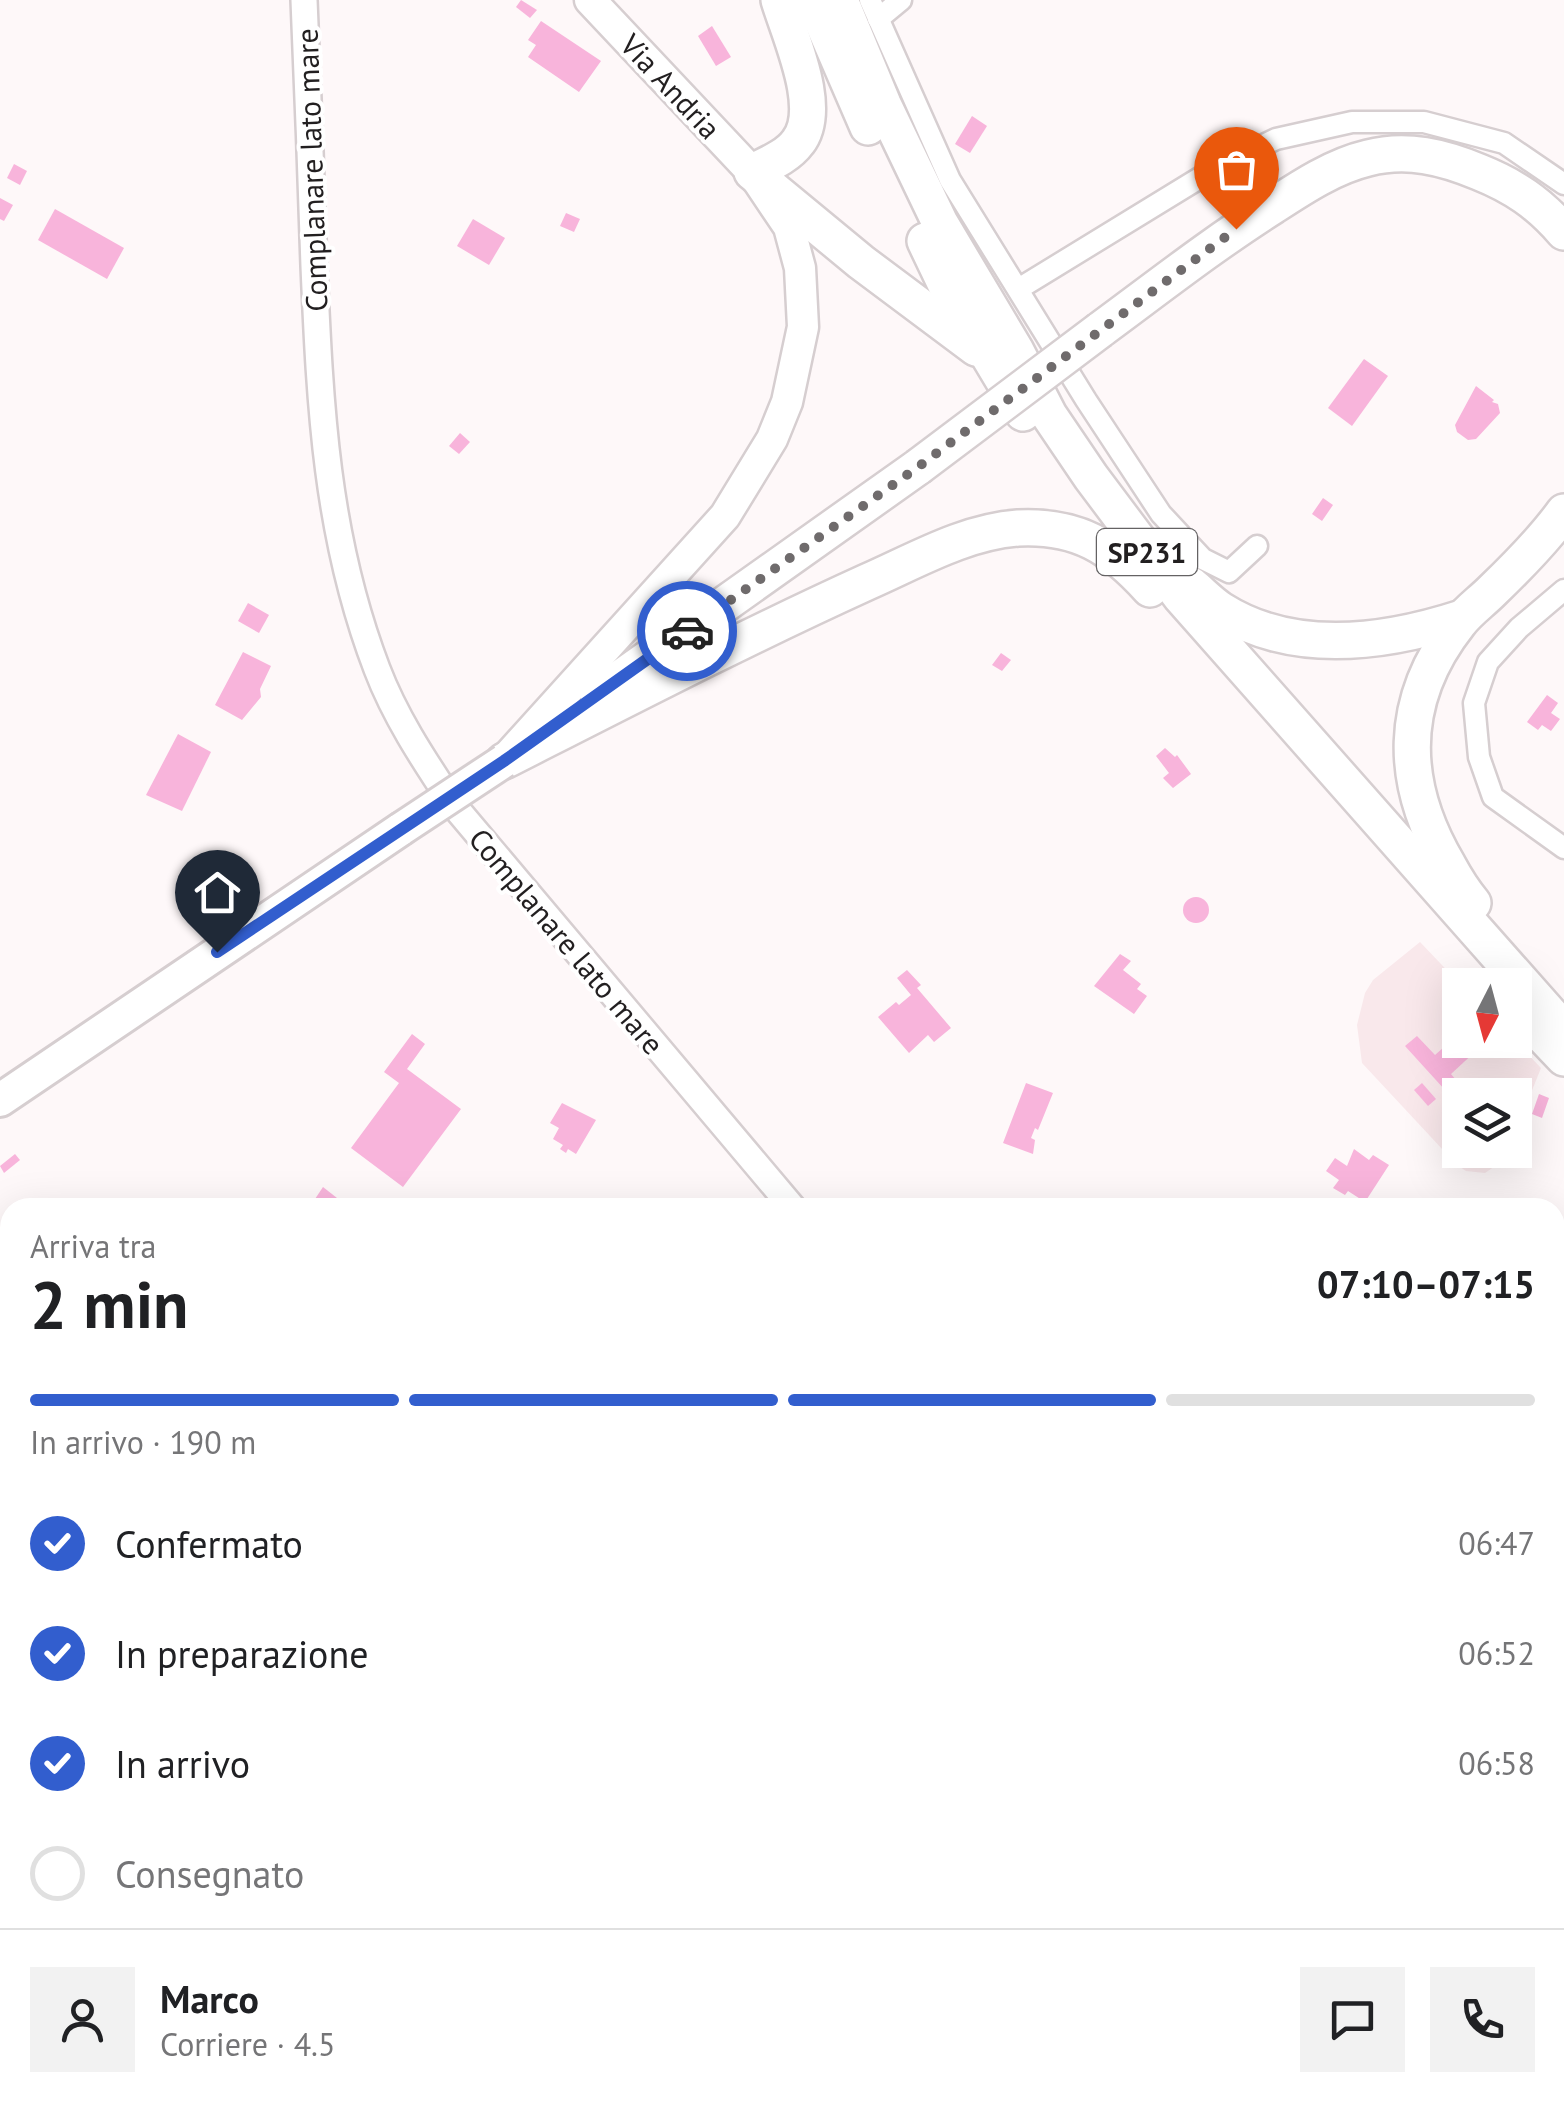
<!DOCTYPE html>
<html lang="it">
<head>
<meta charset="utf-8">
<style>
  :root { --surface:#fff; --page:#f2f2f2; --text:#202124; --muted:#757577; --line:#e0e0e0; --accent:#325ece }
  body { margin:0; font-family:"PT Sans",sans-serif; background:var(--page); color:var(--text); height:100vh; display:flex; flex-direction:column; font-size:38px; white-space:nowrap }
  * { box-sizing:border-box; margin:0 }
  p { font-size:32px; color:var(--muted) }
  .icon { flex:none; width:55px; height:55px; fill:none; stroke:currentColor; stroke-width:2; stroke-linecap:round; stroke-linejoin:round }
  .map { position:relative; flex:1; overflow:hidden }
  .drawer { position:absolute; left:0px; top:1198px; width:1565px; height:932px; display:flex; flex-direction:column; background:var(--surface); border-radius:30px 30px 0 0; box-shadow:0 10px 40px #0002 }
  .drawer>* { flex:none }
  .needle { width:65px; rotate:186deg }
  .controls { position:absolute; left:1442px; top:968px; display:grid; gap:20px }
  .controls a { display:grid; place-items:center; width:90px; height:90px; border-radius:0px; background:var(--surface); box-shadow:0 10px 40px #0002; font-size:50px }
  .pin { position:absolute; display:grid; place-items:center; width:85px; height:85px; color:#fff; margin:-102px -42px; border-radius:50% 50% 50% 0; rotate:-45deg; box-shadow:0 0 10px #0007 }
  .pin .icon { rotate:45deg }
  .courier { position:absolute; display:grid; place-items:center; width:100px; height:100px; margin:-50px; border:8px solid #325ece; border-radius:50%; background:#fff; color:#222; box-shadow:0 2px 12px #0007 }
  .head em { font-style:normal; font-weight:600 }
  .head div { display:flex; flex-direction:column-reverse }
  .head { display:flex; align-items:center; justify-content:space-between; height:170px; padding:0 30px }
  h1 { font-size:65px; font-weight:600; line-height:75px }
  .bar { display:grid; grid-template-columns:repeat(4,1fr); gap:15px 10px; align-content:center; height:120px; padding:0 30px }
  .bar i { height:12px; border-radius:8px; background:var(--line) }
  .bar .on { background:var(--accent) }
  .bar p { grid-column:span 4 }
  .line { display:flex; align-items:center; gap:25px; padding:0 30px; border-top:2px solid var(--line) }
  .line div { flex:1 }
  .round { display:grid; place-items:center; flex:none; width:105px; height:105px; border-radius:0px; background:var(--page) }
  ol { padding:0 30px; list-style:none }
  li { display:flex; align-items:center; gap:30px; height:110px }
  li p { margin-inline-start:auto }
  li .icon { padding:10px; border-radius:50%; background:var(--accent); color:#fff; stroke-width:4 }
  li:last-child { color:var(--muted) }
  li i { width:55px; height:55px; border:5px solid var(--line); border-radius:50% }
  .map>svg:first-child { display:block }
  .built { fill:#f9e8eb }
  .building { fill:#f8b4db }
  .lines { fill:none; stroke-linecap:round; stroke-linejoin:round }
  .minor-casing { stroke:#d6ced0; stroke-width:25 }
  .tertiary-casing { stroke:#d6ced0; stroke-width:30 }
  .secondary-casing { stroke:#d6ced0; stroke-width:35 }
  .primary-casing { stroke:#d6ced0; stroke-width:38 }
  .trunk-casing { stroke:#d6ced0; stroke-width:40 }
  .minor { stroke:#fff; stroke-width:20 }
  .tertiary { stroke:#fff; stroke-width:25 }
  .secondary { stroke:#fff; stroke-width:30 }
  .primary { stroke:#fff; stroke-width:32 }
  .trunk { stroke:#fff; stroke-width:35 }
  .primary-bridge-casing { stroke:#d6ced0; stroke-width:38; stroke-linecap:butt }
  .trunk-bridge-casing { stroke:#d6ced0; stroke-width:40; stroke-linecap:butt }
  .primary-bridge { stroke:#fff; stroke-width:32 }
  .trunk-bridge { stroke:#fff; stroke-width:35 }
  .done { stroke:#6f6b6c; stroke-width:10; stroke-dasharray:0 18 }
  .route { stroke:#325ece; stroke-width:12 }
  .labels { text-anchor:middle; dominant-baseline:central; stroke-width:8; stroke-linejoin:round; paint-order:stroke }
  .shield { fill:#fff; stroke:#646263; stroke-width:2.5 }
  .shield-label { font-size:28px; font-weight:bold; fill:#221f20 }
  .street-label { font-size:30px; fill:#221f20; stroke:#fff }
</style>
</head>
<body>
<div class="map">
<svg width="1564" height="2128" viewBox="0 0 1564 2128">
  <rect width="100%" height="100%" fill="#fef8f9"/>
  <!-- built -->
  <path class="built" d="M1420,942L1461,985L1460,1040H1514L1541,1068L1515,1133V1095H1460V1150H1508L1504,1160L1485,1173L1466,1171L1457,1165L1362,1063L1357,1025L1365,993L1373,980Z"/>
  <!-- building -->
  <g class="building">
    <path d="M521,0L537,10L530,18L516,7Z"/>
    <path d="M541,21L601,61L579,92L528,57L536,45L528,40Z"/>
    <path d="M712,26L731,57L716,66L698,36Z"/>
    <path d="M972,116L987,126L970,153L955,144Z"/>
    <path d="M14,164L27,171L20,185L7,178Z"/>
    <path d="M0,198L13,205L4,221L0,219Z"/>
    <path d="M55,209L124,248L107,279L38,240Z"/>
    <path d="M566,213L580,219L574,232L560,226Z"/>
    <path d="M473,219L505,238L489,265L457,246Z"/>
    <path d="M1364,359L1388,376L1352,426L1328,408Z"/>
    <path d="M1476,386L1494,400L1492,402L1498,404L1500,413L1476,439L1468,440L1457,432L1455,425Z"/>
    <path d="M460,433L470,442L459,454L449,446Z"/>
    <path d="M1323,498L1333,505L1322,521L1312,514Z"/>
    <path d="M248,603L269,615L259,633L238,621Z"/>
    <path d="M243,652L271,666L260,689L261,697L242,720L215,705Z"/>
    <path d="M1001,653L1011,660L1002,671L992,665Z"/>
    <path d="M1547,695L1558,703L1551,713L1560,719L1551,731L1542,725L1538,730L1527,722Z"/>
    <path d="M178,734L211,752L182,811L146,795Z"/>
    <path d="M1165,748L1175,757L1177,755L1191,774L1173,788L1163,778L1169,773L1156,756Z"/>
    <circle cx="1196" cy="910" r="13"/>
    <path d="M1120,954L1131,961L1123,970L1141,984L1137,989L1147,996L1134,1014L1094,986Z"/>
    <path d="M907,970L921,985L917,988L951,1028L934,1042L928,1035L909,1053L878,1017L896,1002L899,1005L911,995L897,978Z"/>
    <path d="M1460,1033V1040H1470L1478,1049L1451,1074L1456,1080L1445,1090L1405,1046L1417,1036L1435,1055Z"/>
    <path d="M412,1034L425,1044L407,1069L461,1109L403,1187L351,1148L399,1083L384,1072Z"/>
    <path d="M1026,1083L1053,1093L1038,1130L1035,1128L1031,1138L1035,1140L1033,1154L1003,1143Z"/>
    <path d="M1422,1083L1436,1099L1428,1106L1414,1090Z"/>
    <path d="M1539,1094L1549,1098L1542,1118L1532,1114Z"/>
    <path d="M562,1103L596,1120L576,1154L568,1149L566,1153L560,1149L563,1145L553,1139L559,1128L550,1123Z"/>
    <path d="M1354,1149L1369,1160L1373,1155L1389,1165L1365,1202L1348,1191L1345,1195L1333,1188L1339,1180L1326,1171L1335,1158L1347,1166Z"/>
    <path d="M15,1154L20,1160L4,1173L0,1166Z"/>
    <path d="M323,1187L337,1198L330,1208H320L313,1202Z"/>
    <path d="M10,1353V1386L0,1372V1364Z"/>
  </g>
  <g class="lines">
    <!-- minor casing -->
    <g class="minor-casing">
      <g id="minor">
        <path d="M870,0L950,180L1086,400L1161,514L1203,559L1229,572L1257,546"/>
        <path d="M878,19L901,0"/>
        <path d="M1020,288L1216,168L1276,139L1352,122H1424L1504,143L1564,184"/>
        <path d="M1564,590L1519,628L1488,662L1474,703L1479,757L1493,797L1564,848"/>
      </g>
    </g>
    <!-- tertiary casing -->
    <g class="tertiary-casing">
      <g id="tertiary">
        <path d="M304,0C308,89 311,177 314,266C320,406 326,536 377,669C396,719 426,763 455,807L793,1208"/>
        <path d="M1555,1742L1564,1745"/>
        <path d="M0,1775L10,1790"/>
        <path d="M173,2120L176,2128"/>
      </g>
    </g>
    <!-- secondary casing -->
    <g class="secondary-casing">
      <path id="secondary" d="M509,755L725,516L772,439L787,402L803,327L800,268L789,227L752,172L590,0"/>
    </g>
    <!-- primary casing -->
    <g class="primary-casing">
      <path id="primary" d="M0,1100L401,829"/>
    </g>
    <!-- trunk casing -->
    <g class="trunk-casing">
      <g id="trunk">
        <path d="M779,0C790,37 824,109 798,142C787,157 768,164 752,172L861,262L976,348"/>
        <path d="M813,0L868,127"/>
        <path d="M840,0L883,104L940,223L1016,351L1049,415L1091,477L1181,597L1564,1030"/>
        <path d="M925,241L945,283L1023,413"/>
        <path d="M1100,330C1157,288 1213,244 1273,206C1302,187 1334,166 1368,158C1407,148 1443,157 1479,172C1514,186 1539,203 1564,232"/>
        <path d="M1191,585C1201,593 1210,603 1221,610C1294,656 1385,643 1462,618"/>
        <path d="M598,694L918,467"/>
        <path d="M504,761C624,700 744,638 867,582C915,561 964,532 1018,528C1078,525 1112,547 1150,589"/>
        <path d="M1473,903C1463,891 1455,878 1448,865C1399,782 1398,700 1459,623C1468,611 1481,602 1492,591C1517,567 1543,541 1564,512"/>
        <path d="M1526,1018L1564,1058"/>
      </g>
    </g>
    <!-- minor -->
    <use href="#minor" class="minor"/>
    <!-- tertiary -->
    <use href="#tertiary" class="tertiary"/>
    <!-- secondary -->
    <use href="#secondary" class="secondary"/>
    <!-- primary -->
    <use href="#primary" class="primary"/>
    <!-- trunk -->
    <use href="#trunk" class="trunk"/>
    <!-- primary-bridge casing -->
    <g class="primary-bridge-casing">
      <path id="primary-bridge" d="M401,829L504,761"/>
    </g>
    <!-- trunk-bridge casing -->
    <g class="trunk-bridge-casing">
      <path id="trunk-bridge" d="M918,467L1100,330"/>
    </g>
    <!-- primary-bridge -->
    <use href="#primary-bridge" class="primary-bridge"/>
    <!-- trunk-bridge -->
    <use href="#trunk-bridge" class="trunk-bridge"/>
  </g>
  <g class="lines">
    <!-- done -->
    <path class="done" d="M687,631L918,467L1236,229"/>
    <!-- route -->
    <path class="route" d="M217,952L504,761L687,631"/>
  </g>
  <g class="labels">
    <!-- shield labels -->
    <rect class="shield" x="1097" y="529" width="100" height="46" rx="8"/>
    <g class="shield-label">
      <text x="1147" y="552">SP231</text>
    </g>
    <!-- street labels -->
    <g class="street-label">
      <text transform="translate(671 86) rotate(47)">Via Andria</text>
      <text transform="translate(311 170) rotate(-92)">Complanare lato mare</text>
      <text transform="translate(567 941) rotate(50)">Complanare lato mare</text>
    </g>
  </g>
</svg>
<div class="controls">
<a><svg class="needle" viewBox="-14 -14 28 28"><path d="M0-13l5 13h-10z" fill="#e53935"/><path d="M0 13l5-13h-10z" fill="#757577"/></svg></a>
<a><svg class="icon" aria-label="layers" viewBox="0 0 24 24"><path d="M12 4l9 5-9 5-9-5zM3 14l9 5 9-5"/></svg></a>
</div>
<div class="pin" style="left:1236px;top:229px;background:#ea580c"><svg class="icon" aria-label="bag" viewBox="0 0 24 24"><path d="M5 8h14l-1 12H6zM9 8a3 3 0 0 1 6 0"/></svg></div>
<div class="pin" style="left:217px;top:952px;background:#1f2937"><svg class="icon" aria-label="home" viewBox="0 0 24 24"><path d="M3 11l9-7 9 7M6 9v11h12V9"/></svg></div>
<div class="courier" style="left:687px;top:631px"><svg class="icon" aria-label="car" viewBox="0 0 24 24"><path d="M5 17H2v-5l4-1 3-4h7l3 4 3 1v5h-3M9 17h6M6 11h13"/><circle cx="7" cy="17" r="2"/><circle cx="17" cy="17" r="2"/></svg></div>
<section class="drawer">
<div class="head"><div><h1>2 min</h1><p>Arriva tra</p></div><em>07:10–07:15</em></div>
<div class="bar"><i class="on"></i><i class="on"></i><i class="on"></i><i></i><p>In arrivo · 190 m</p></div>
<ol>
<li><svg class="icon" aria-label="check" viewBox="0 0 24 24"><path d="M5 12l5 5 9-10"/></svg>Confermato<p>06:47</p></li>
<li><svg class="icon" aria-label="check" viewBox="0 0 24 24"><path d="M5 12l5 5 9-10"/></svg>In preparazione<p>06:52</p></li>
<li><svg class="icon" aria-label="check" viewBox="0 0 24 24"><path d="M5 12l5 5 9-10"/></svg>In arrivo<p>06:58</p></li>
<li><i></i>Consegnato</li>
</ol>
<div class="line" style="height:180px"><a class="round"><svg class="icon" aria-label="person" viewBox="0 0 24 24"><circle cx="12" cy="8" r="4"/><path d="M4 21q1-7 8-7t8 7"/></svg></a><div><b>Marco</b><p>Corriere · 4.5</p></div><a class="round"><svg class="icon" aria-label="chat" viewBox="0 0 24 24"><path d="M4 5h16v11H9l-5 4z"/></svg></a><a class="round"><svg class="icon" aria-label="phone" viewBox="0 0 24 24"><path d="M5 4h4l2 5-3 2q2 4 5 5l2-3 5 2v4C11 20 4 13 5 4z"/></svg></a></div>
</section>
</div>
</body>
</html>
